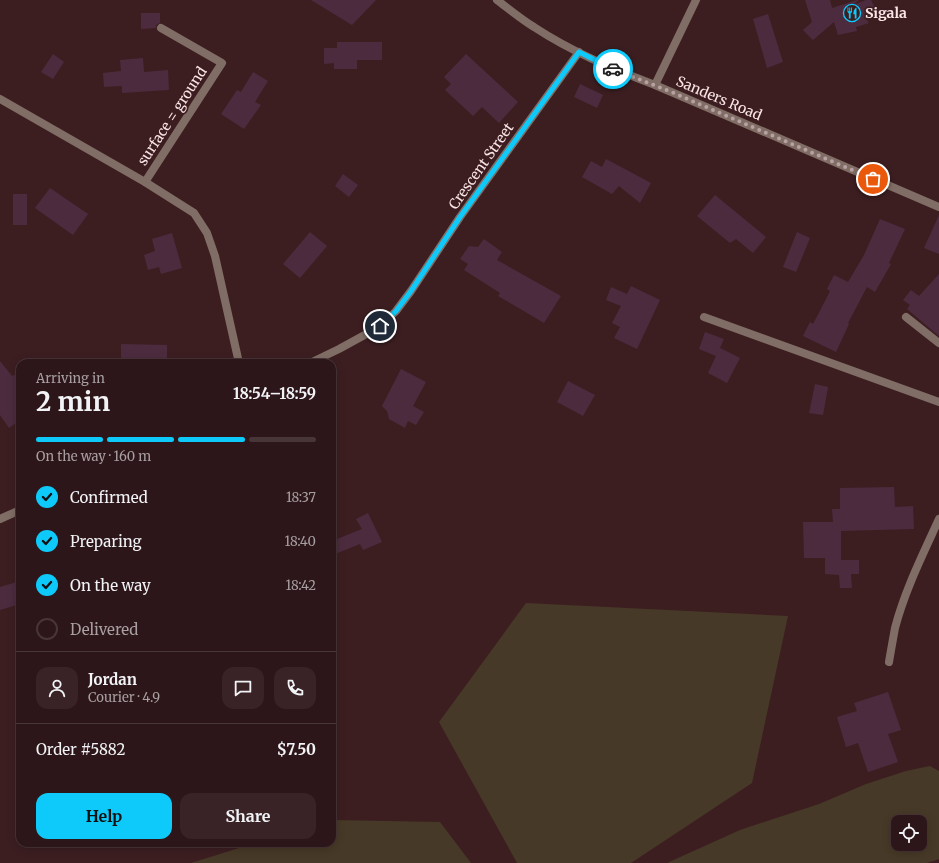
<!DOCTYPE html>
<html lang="en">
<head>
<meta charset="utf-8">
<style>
  :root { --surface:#2d1619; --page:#392326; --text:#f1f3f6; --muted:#a79fa2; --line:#483538; --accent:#0ecafa }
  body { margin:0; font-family:Merriweather,serif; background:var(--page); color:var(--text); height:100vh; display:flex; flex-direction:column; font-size:15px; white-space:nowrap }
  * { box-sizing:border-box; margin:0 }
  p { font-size:13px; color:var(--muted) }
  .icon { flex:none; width:22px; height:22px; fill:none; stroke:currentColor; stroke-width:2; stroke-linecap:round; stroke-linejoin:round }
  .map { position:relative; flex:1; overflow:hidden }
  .sheet { position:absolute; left:16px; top:359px; width:320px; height:488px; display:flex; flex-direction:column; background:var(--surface); border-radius:12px; box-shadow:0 2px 10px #0003,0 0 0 1px var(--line) }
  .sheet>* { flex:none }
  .tools { position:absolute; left:891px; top:815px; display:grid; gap:8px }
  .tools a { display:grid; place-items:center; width:36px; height:36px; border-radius:8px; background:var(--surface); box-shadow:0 2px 10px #0003,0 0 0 1px var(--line); font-size:20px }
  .pin { position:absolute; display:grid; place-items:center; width:34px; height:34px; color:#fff; margin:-17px; border:2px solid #fff; border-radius:50%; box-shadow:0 1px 4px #0007 }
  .courier { position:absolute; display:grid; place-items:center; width:40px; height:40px; margin:-20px; border:3px solid #0ecafa; border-radius:50%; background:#fff; color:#222; box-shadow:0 1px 5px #0007 }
  .overview em { font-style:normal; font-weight:700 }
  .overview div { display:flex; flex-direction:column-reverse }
  .overview { display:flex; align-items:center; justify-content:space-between; height:68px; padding:0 20px }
  h1 { font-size:26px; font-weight:700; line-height:30px }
  .bar { display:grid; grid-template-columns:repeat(4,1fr); gap:6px 4px; align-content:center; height:48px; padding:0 20px }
  .bar i { height:5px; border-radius:3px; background:var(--line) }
  .bar .on { background:var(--accent) }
  .bar p { grid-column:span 4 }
  .line { display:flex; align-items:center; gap:10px; padding:0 20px; border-top:1px solid var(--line) }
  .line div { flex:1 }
  .round { display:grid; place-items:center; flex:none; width:42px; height:42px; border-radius:12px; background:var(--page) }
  ol { padding:0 20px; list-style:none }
  li { display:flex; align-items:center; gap:12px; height:44px }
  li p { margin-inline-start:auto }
  li .icon { padding:4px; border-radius:50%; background:var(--accent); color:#111; stroke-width:4 }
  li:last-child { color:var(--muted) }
  li i { width:22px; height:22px; border:2px solid var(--line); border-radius:50% }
  .action { display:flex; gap:8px; margin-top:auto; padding:8px 20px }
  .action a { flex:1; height:46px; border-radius:12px; background:var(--accent); color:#111; font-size:16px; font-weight:700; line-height:46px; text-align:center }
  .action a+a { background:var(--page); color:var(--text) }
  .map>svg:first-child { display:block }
  .green { fill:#473927; fill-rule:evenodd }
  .building { fill:#4c2b3e }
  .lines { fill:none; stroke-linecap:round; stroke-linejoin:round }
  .street { stroke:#806e66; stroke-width:8 }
  .done { stroke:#b89fa1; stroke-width:4; stroke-dasharray:0 7.2 }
  .route { stroke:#0ecafa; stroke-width:5 }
  .labels { text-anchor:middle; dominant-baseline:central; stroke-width:3.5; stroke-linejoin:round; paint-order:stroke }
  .poi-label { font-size:14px; font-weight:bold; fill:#fbe5e6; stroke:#3c1e21; text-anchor:start }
  .street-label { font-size:14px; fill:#fbe5e6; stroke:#3c1e21 }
</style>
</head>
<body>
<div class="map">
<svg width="939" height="863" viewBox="0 0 939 863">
  <rect width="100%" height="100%" fill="#3c1e21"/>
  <!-- green -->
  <g class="green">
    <path d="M526,603L788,616L752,783L631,863H517L439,722Z"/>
    <path d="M930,766L939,771V859L927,863H667L740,830L819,804L866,784L906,771ZM898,822H920V844H898Z"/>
    <path d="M332,820L440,822L471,863H191L255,843H332Z"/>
  </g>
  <!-- building -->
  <g class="building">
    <path d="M311,0H376L352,25Z"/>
    <path d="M805,0H830L832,8L857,0H859L853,5L866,0H871L878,15L866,19L869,23L856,27L857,31L838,35L834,22L813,40L803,30L812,22Z"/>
    <path d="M141,13H160V23L156,25V28L141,29Z"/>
    <path d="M768,14L783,62L767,68L753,19Z"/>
    <path d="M337,42H382V60H357V69H334V63L324,64V48H337Z"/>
    <path d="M53,54L64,62L53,79L41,72Z"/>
    <path d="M466,54L518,102L499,123L482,107L473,116L445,90L451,84L444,77Z"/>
    <path d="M143,58L144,72L168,70L169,90L122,93V86L104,87L103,73L121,71L120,60Z"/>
    <path d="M253,72L268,81L255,102L261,105L244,129L221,114L237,90L241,92Z"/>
    <path d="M580,84L603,95L597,108L574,97Z"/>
    <path d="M606,159L651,183L640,203L619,186L612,194L582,177L591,161L602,167Z"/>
    <path d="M343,174L358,185L349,197L335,186Z"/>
    <path d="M50,188L88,214L73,235L35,208Z"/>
    <rect x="13" y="194" width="14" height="31"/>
    <path d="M715,195L766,237L753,253L736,239L730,243L697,216Z"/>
    <path d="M939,215V254L924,248Z"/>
    <path d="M880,219L905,229L889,263L891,264L875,292L867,287L848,323L849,324L836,352L803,336L810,322L813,324L825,301L830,291L827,289L834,275L848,282L864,255Z"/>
    <path d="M310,232L327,246L300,278L283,264Z"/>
    <path d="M797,232L810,238L796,272L783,267Z"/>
    <path d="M172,233L182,268L161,274L159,267L148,270L144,255L155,251L152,239Z"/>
    <path d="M484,239L502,252L497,260L561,296L544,323L498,296L500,293L464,270L468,264L460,259L469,246L478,247Z"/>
    <path d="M939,274V336L907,309L910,305L903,300L911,290L919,296Z"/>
    <path d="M631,286L660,300L637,349L614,338L620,327L612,323L621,306L606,300L611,287L627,294Z"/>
    <path d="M705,332L724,339L720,348L740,358L727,383L708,373L716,356L699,349Z"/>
    <path d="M121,344L167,345V363H121Z"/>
    <path d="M0,361L12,376L20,372V401L16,404L20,411V420L9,428L0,415Z"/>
    <path d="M401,369L426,382L413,406L424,412L416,425L408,421L405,428L389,419L387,411L382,406Z"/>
    <path d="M568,381L595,395L583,416L557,402Z"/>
    <path d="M815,384L828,387L823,415L809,413Z"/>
    <path d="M894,487L895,507L913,506L914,529L841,531V560H859V574H851L852,588H840L839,575L825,574V558H804L803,522H833L832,509H840V488Z"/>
    <path d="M368,513L382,542L363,550L360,544L335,554L332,546V541L362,529L356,519Z"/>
    <path d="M20,581V604L0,610V587Z"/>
    <path d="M888,692L901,730L888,734L898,762L868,772L858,743L846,747L837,717L857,711L854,703Z"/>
  </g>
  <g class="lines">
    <!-- street -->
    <g class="street">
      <path d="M497,0C509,9 521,19 534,27C572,52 613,69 655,85L939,207"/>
      <path d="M655,85L696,0"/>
      <path d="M0,99L145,182L194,213L207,233L215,256L239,363"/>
      <path d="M145,182L222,63L161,28"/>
      <path d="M704,317L939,402"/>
      <path d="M906,317L939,343"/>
      <path d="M310,363L339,349L381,326L396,311L411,291L460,217L579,52"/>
      <path d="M0,519L20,510"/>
      <path d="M889,662C891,650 893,639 895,628C905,590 923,554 939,519"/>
    </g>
  </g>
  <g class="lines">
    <!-- done -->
    <path class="done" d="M613,69L669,91L873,179"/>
    <!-- route -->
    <path class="route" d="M380,326L396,311L411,291L460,217L579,52L613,69"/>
  </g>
  <!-- icons -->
  <defs>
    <g id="restaurant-ring" transform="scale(0.9)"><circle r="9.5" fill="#3c1e21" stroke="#0ecafa" stroke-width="1.5"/><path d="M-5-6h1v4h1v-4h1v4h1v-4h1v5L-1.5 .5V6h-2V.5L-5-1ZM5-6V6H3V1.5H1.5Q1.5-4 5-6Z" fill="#0ecafa"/></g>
  </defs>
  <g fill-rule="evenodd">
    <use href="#restaurant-ring" x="852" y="13"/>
  </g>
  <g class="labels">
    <!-- poi labels -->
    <g class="poi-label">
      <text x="865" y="13">Sigala</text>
    </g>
    <!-- street labels -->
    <g class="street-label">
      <text transform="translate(719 98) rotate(23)">Sanders Road</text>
      <text transform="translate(172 116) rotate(-57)">surface = ground</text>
      <text transform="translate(481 166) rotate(-55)">Crescent Street</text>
    </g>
  </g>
</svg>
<div class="tools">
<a><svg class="icon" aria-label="locate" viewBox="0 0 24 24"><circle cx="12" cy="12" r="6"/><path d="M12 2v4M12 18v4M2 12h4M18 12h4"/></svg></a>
</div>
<div class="pin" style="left:873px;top:179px;background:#ea580c"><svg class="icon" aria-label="bag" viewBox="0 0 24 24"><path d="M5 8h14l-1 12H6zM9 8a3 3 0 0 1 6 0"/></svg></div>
<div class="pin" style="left:380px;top:326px;background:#1f2937"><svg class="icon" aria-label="home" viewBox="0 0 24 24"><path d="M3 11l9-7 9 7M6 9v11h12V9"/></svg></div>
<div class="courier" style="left:613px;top:69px"><svg class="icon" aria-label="car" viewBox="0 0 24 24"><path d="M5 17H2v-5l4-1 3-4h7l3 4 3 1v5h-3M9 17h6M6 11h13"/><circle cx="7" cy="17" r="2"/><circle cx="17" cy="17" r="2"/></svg></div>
<section class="sheet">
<div class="overview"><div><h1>2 min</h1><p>Arriving in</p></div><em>18:54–18:59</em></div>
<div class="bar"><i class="on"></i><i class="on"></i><i class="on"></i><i></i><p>On the way · 160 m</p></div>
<ol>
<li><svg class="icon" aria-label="check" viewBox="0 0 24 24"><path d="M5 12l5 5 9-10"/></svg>Confirmed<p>18:37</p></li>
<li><svg class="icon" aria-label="check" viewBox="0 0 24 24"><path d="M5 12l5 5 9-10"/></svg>Preparing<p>18:40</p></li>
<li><svg class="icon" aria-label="check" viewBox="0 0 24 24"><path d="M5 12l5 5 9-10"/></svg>On the way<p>18:42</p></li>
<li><i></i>Delivered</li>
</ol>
<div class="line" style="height:72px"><a class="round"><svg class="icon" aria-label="person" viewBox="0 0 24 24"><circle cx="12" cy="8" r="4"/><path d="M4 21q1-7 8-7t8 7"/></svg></a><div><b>Jordan</b><p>Courier · 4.9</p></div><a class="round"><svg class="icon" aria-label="chat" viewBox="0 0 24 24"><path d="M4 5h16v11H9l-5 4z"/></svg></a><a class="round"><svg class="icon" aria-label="phone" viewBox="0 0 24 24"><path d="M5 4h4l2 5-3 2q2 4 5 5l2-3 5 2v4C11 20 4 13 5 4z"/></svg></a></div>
<div class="line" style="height:52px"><div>Order #5882</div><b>$7.50</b></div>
<div class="action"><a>Help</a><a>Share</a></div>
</section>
</div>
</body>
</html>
